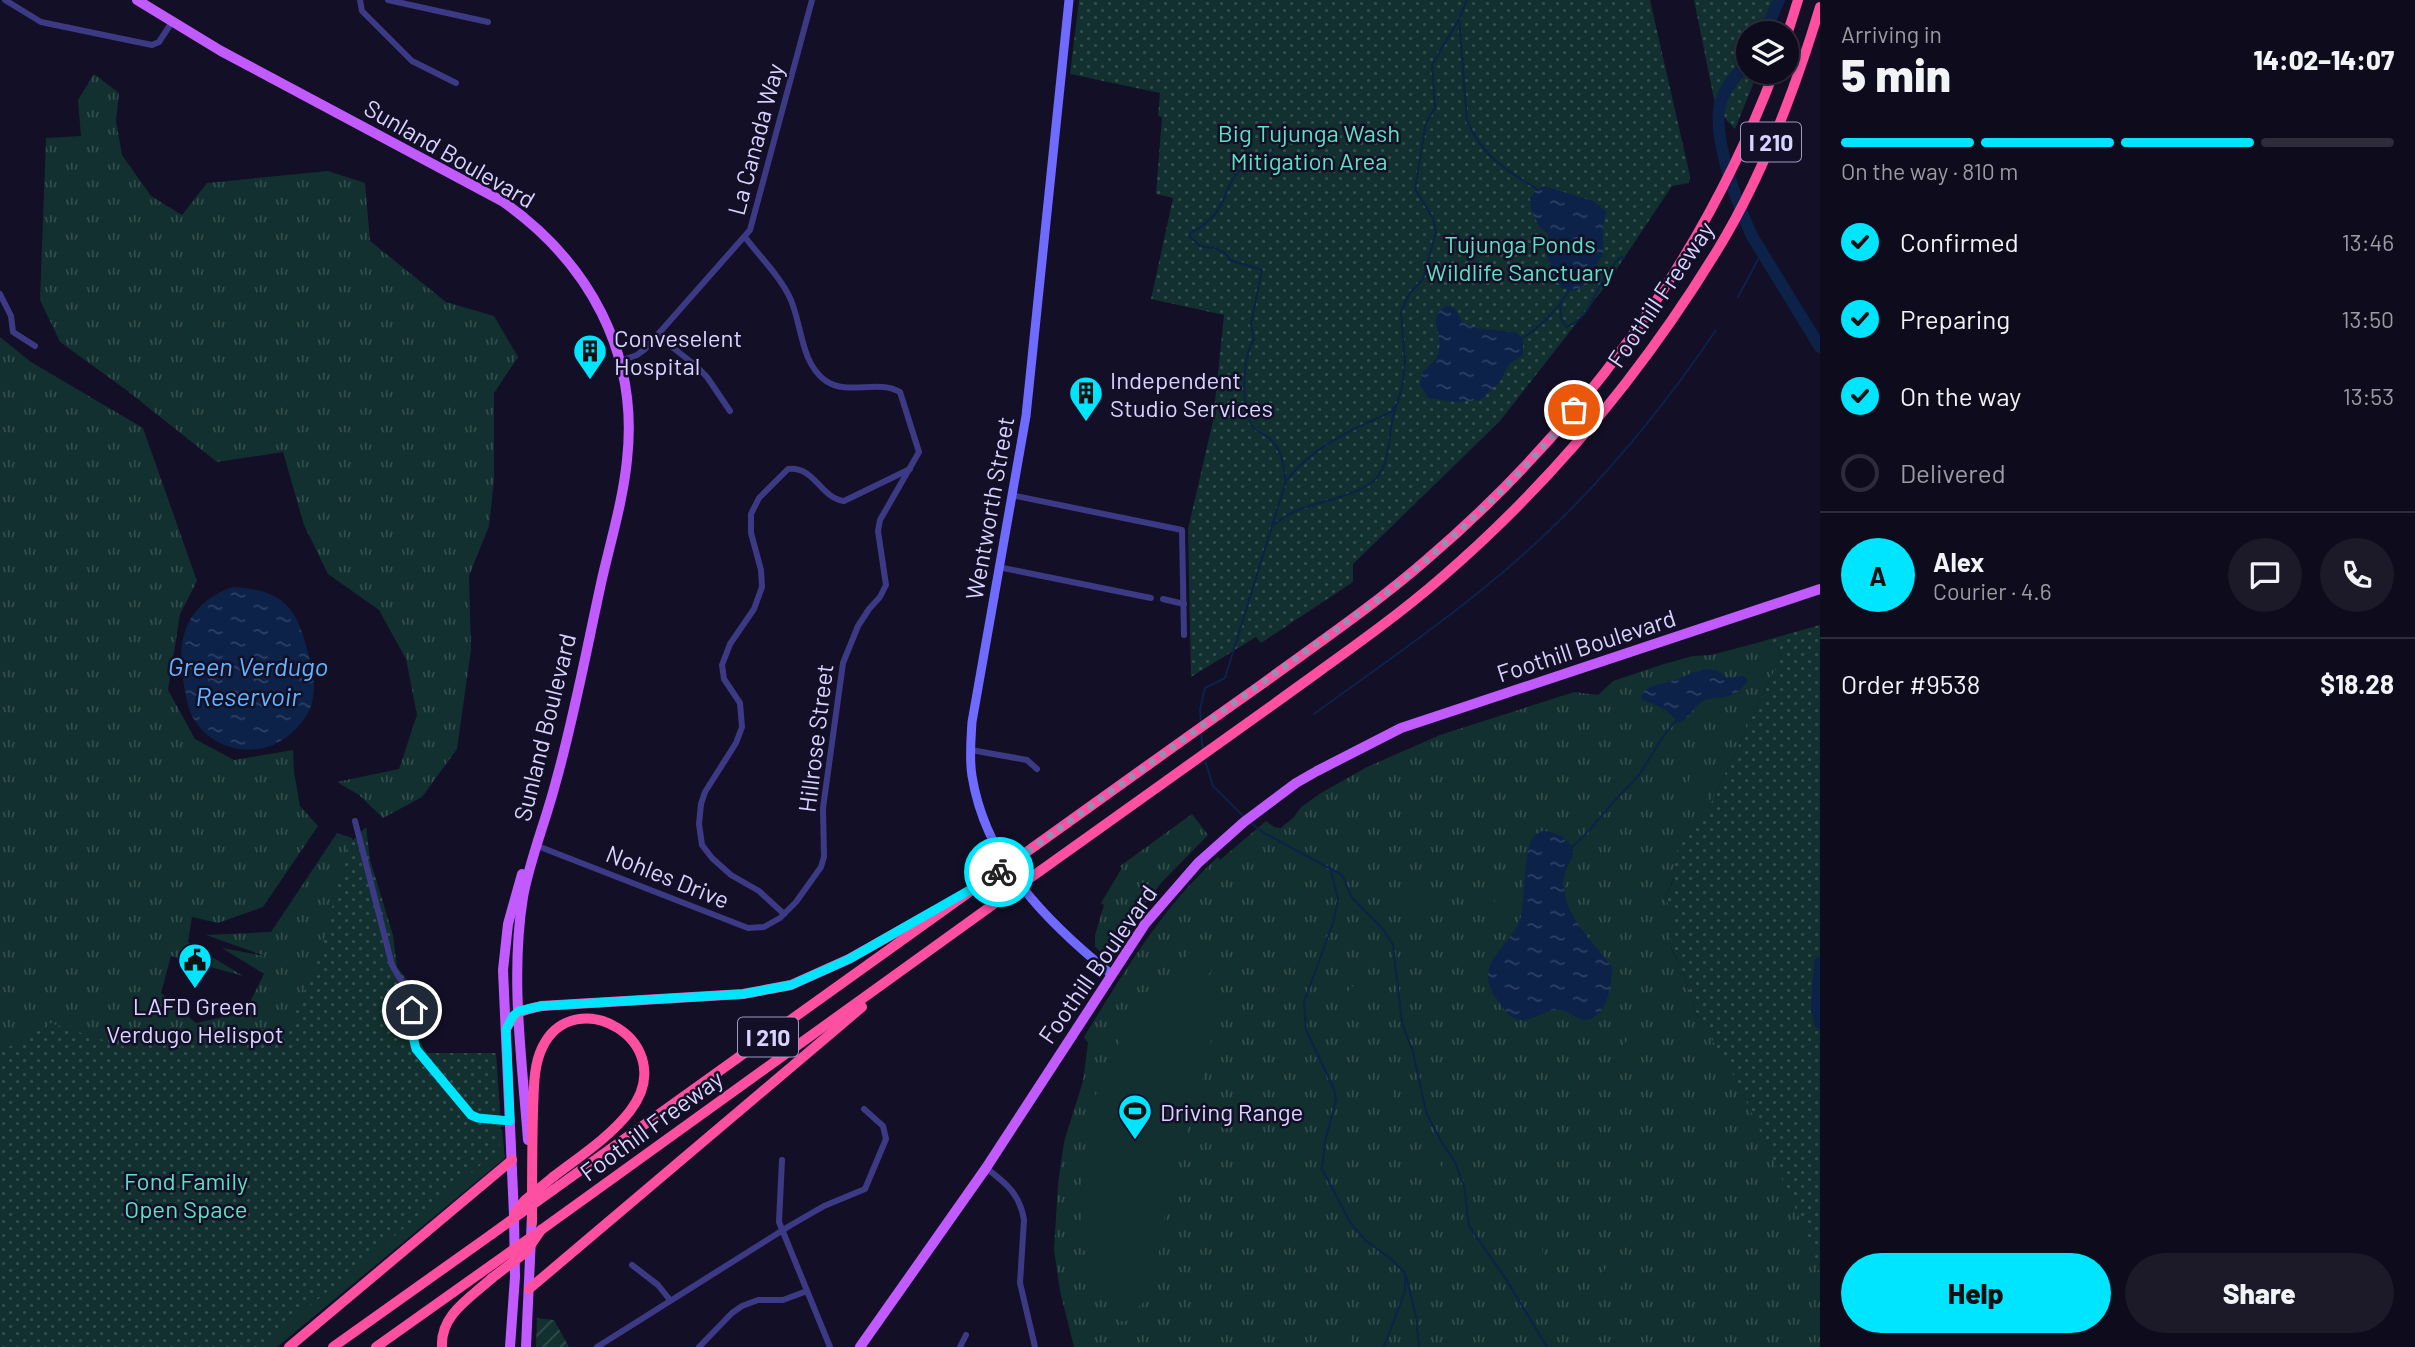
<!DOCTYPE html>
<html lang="en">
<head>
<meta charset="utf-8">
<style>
  :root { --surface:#0e0b1c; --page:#1c1929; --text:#f1f3f6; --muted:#9b9ba3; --line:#2e2b3b; --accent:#00e5ff }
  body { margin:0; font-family:Barlow,sans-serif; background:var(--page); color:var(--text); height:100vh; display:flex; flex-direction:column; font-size:26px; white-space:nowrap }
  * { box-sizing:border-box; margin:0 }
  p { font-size:23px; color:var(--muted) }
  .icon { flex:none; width:38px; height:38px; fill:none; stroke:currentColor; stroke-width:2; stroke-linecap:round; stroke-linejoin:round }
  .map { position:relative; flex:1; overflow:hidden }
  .panel { display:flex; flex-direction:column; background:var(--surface); width:595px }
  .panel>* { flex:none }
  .tools { position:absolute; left:1736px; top:21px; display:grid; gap:14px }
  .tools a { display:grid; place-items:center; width:63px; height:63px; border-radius:50%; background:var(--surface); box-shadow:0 2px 5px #0004,0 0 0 2px var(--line); font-size:35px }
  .pin { position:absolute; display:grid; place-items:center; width:60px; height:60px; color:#fff; margin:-30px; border:4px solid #fff; border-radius:50%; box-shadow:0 2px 7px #0007 }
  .courier { position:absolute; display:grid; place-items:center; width:70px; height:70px; margin:-35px; border:5px solid #00e5ff; border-radius:50%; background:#fff; color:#222; box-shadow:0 2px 9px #0007 }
  .overview em { font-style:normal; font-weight:800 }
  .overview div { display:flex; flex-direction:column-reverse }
  .overview { display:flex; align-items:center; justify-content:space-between; height:119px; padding:0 21px }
  h1 { font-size:46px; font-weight:800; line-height:52px }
  .bar { display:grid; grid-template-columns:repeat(4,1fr); gap:10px 7px; align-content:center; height:84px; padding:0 21px }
  .bar i { height:9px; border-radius:5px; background:var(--line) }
  .bar .selected { background:var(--accent) }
  .bar p { grid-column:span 4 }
  .line { display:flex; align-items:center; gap:18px; padding:0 21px; border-top:2px solid var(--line) }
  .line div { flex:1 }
  .round { display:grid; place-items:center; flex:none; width:74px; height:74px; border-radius:37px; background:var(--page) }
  ol { padding:0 21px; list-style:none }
  li { display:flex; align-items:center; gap:21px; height:77px }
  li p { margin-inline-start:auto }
  li .icon { padding:7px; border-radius:50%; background:var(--accent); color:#111; stroke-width:4 }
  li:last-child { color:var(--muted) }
  li i { width:38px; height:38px; border:4px solid var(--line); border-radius:50% }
  .button { display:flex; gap:14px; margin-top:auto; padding:14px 21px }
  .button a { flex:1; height:80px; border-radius:42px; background:var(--accent); color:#111; font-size:28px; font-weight:800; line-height:80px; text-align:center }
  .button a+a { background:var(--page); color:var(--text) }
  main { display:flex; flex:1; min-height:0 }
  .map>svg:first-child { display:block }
  .grass { fill:url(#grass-tufts) }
  .park { fill:url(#park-dots) }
  .garden { fill:url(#garden-furrows) }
  .pitch { fill:#12302f }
  .water { fill:url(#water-ripples) }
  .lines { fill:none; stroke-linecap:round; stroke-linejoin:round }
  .stream { stroke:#0c2248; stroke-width:2 }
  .river { stroke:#0c2248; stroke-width:12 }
  .street { stroke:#3d3a85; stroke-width:6 }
  .secondary { stroke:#6f6bff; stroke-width:9 }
  .primary { stroke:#c25bff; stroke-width:10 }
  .highway { stroke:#ff4fa3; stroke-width:10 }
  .highway-bridge { stroke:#ff4fa3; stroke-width:10 }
  .done { stroke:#948fb3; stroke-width:7; stroke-dasharray:0 12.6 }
  .route { stroke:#00e5ff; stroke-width:9 }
  .labels { text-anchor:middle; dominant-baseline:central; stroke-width:5; stroke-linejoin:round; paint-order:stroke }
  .shield { fill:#130f26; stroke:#9e99be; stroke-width:2 }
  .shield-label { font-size:23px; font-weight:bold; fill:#d9d4ff }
  .park-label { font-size:24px; fill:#5fe0c0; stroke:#130f26 }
  .street-label { font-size:24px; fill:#d9d4ff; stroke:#130f26 }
  .poi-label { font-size:24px; fill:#d9d4ff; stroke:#130f26; text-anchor:start }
  .water-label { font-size:26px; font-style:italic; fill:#62b6ff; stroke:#130f26 }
</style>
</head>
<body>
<main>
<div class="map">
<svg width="1820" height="1347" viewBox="0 0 1820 1347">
  <defs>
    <pattern id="grass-tufts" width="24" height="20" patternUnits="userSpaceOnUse" patternTransform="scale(1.75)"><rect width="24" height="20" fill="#12302f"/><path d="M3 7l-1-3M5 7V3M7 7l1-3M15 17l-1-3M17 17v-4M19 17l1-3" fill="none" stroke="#344d4e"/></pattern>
    <pattern id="park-dots" width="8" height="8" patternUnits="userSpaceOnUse" patternTransform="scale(1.75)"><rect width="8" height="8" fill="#12302f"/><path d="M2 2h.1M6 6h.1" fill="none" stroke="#344d4e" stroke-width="1.8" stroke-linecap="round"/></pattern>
    <pattern id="garden-furrows" width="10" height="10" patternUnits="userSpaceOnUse" patternTransform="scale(1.75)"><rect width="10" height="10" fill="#12302f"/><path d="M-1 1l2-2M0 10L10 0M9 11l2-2" fill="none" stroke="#344d4e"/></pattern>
    <pattern id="water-ripples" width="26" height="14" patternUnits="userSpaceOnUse" patternTransform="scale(1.75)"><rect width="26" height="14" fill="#0c2248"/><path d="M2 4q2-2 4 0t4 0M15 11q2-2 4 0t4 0" fill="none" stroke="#2f4163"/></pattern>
  </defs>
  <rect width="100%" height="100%" fill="#130f26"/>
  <!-- grass -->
  <g class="grass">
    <path d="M94,74L119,93L116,121L122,155L151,196L182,215L207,183L328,171L365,183L370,241L446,302L494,316L518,357L494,393V480L489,526L469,576L471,650L457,749L422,797L383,818L359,795L337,782L399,769L417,715L406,659L379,610L328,574L304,525L283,452L217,462L125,389L60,342L40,300L46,138L81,136L78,100Z"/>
    <path d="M0,337L31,362L143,428L197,581L180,614L168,690L195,739L234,760L293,750L294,772L300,806L318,826L263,907L218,923L192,917L188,942L243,976L171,956L161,993L196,1023L245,1012L264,974L222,948L265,956L206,935L271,932L337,833L352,838L409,1055L479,1126L502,1129L505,1158L277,1347H0Z"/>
    <path d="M1764,641L1777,647L1781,657L1711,803L1681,841L1671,885L1665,896L1672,912L1671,948L1682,969L1697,1015L1733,1070L1792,1178L1820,1273V1347H1074L1060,1291L1054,1250L1058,1184L1064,1142L1083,1081L1088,1043L1084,1037C1123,974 1162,907 1218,857L1220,860L1266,821L1274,827L1281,828L1294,817L1301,807L1321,793L1367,767L1440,735L1574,692L1598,695L1613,681L1664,664L1693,656L1711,655Z"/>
    <path d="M1192,814L1208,835L1161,883L1108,952L1102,953L1095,947V935L1104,905L1101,903L1122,868L1120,866Z"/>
  </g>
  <!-- park -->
  <g class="park">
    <path d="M1079,0H1650L1690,176L1689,183L1672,186L1604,288L1500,421L1353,564V582L1261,643L1256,637L1191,677L1188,529L1213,421L1224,315L1151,299L1173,198L1156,194L1162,117L1158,116L1160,93L1070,74Z"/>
    <path d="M1694,0H1782L1772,33H1748V72H1758L1735,129L1716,109Z"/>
    <path d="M1820,625V1274L1803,1225L1737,1081L1697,1015L1682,969L1671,947V911L1665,896L1672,884L1674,863L1680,841L1711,803L1781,657L1777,647L1763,641Z"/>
    <path d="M366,827L370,860L393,935L397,967L417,993L418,1039L427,1053H496L501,1126L499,1131L500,1149L260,1347H0V1052L50,1023L131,1049L170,1039L282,1045L321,951L348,845Z"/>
  </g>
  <!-- garden -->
  <path class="garden" d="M537,1318L554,1320L569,1347H536Z"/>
  <!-- pitch -->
  <g class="pitch">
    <path d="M1695,769L1702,771L1709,784L1707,799L1698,805L1689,801C1686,793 1688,774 1695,769Z"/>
    <path d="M1432,889C1445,894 1444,911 1431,917C1428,919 1417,920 1413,920L1409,903L1411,898Z"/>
    <path d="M1502,893H1512C1521,902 1516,920 1507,927L1502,925L1494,908L1495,896Z"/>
    <path d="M1205,941L1214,944L1217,950L1212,962L1211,972L1205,977L1185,976L1180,968C1183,958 1195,945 1205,941Z"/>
    <path d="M1150,983L1203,985L1209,987L1218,996L1207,1064L1202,1073L1204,1098L1191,1116L1166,1194L1165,1214L1157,1263L1145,1286V1301L1136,1309L1132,1308L1134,1314L1131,1319L1123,1322L1118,1319L1116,1312L1120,1307L1126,1306L1112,1302L1081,1244L1082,1166L1096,1095L1105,1065L1118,1045L1138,999L1149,990Z"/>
    <path d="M1357,985L1365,990L1368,996L1366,1017L1355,1022L1349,1017L1348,992L1351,987Z"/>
    <path d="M1634,1037L1640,1041L1641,1046L1634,1063L1624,1066L1618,1061L1617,1054L1628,1039Z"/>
    <path d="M1387,1085L1392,1086L1394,1091L1387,1127L1383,1130L1379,1126L1383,1089Z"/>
    <path d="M1430,1144L1434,1148L1442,1169L1440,1174L1429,1181L1425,1180L1423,1169L1413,1161L1421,1147Z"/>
    <path d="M1533,1238L1541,1243L1543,1256C1539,1263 1531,1271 1523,1267L1521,1261L1528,1242Z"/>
    <path d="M1611,1265L1618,1269L1623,1281L1621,1287L1615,1292L1607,1289L1602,1279L1605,1269Z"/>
    <path d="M1337,1331C1346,1332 1353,1337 1352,1347H1323L1324,1343Z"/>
  </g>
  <!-- water -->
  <g class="water">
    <path d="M1544,186L1593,201L1606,211L1603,230V256L1598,261L1596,270C1588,276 1585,284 1577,291L1561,288L1553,274L1546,252L1549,241L1548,234L1539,226L1531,210L1530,198L1537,189Z"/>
    <path d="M1448,306L1456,310L1462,322L1479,329L1515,332L1523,338V355L1509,364L1499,383L1480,400L1455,402L1428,398L1420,385L1422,373C1429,366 1437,361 1439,350C1443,334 1425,314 1448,306Z"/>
    <path d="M233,587C283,590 297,607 308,653C313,672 317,687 311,706C305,722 291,736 275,744C247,757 212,747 195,721C188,710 186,697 184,685C175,640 186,603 233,587Z"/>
    <path d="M1705,669L1716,670L1727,678L1743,676L1747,679V682C1729,706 1714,692 1700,703C1692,710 1689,719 1679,723L1666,710L1641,699V695C1649,684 1660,685 1672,681C1685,677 1689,672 1705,669Z"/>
    <path d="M1542,831C1556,831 1569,838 1574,852C1572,860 1565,868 1564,877C1560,914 1593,940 1612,967C1612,983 1608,1018 1585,1020C1577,1020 1570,1011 1561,1010C1538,1007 1522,1038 1500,1004C1493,995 1488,986 1488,975C1489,952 1520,936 1522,910C1524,895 1525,847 1533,837C1535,835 1540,832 1542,831Z"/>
  </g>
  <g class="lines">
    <!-- stream -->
    <g class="stream">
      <path d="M1459,19L1467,121C1483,157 1505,169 1537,189"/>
      <path d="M1273,149C1266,183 1251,160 1241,169C1229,179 1227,196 1219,208C1213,218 1200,229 1190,233V237L1200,246L1214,248L1225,253L1230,260L1262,270L1251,324L1254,340C1242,354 1241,411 1252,426C1256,432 1265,434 1270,439C1282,450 1284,465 1285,480"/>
      <path d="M1738,297L1762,252"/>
      <path d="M1560,305L1561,318L1566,327C1589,319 1594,294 1606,275C1610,269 1615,263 1620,257L1624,258"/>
      <path d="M1523,338C1543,325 1557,310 1570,289"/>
      <path d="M1273,525C1280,520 1288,514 1296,511C1321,499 1370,496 1382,470C1392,450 1388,426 1396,407"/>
      <path d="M1314,714C1371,672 1431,632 1485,587C1576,514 1651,426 1716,330"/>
      <path d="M1201,723L1200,709L1205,688L1225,678L1286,481C1313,446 1351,430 1391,412L1397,404L1402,387L1405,363L1401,312L1409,294L1423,279L1436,232L1433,218L1415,189L1426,123L1435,108L1432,65L1459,19L1467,0"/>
      <path d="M1201,732L1203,751"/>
      <path d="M1205,760L1213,786L1244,817"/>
      <path d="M1251,823L1264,833L1342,875L1352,898L1383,929L1393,945L1402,1023L1413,1052L1426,1112L1441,1141L1455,1162L1464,1186L1469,1226L1506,1279L1547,1347"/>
      <path d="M1572,847C1587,835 1597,821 1609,807C1618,796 1630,786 1639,775C1652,756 1660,737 1676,721"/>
      <path d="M1330,867L1338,899L1334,920L1304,1002L1306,1030L1334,1089L1336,1100L1325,1142L1322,1169L1350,1222L1365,1240L1390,1258L1405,1273V1291L1384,1347"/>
      <path d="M1406,1276L1416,1317L1419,1347"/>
    </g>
    <!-- river -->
    <g class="river">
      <path d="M1765,33L1779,0"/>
      <path d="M1748,61C1738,73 1726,86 1721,101C1710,133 1738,206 1752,236L1820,347"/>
      <path d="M1820,963L1817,1008L1820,1023"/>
    </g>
    <!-- street -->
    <g class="street">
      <path d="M5,0L41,22L152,45L159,42L172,22"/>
      <path d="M360,0L362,11L412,61L456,83"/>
      <path d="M388,0L488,22"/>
      <path d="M0,294L11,316L13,332L35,346"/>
      <path d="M658,336L695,365L707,377L730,411"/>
      <path d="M620,361L637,355L645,349L750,230L812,0"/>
      <path d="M1011,495L1182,530L1184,635"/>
      <path d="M998,567L1151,598"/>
      <path d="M1163,599L1184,604"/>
      <path d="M971,750L1027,760L1037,769"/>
      <path d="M355,821L392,965L411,998L414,1042L417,1049L471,1115L479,1118L510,1121"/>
      <path d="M535,845L748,928L764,927L780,918L796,902L821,867L824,857L823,808L843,663L858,626L869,609L880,597L886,585L878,531L880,520L919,452L900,392C878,379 848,396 826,381C800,363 802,323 790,298C780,276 759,256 745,237"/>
      <path d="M784,914L759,891L731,875L712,858L702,845L699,824L701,804L705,792L736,743L742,727L740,703L724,679L722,665L730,644L754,609L762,587L761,570L751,533V514L759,498L788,469C815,466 820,498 844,501L910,469"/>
      <path d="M782,1160L779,1222L830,1347"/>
      <path d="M986,1168C1006,1183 1020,1194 1024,1220L1020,1283L1035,1347"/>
      <path d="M632,1265L658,1285L670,1300"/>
      <path d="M597,1347L791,1225L824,1206L865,1189L886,1139L883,1126L864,1109"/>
      <path d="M699,1347L732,1313L742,1306L758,1300H783L807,1291"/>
      <path d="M960,1347L966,1335"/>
    </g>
    <!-- secondary -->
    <path class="secondary" d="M1069,0L1026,416L972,722C971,740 969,758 972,776C986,862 1047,922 1111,974"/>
    <!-- primary -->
    <g class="primary">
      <path d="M137,0L221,51L502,201C589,262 639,353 627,460C623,500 611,540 602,579C587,647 574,718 555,785C545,823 530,859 523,897C510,977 522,1060 528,1140"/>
      <path d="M510,1347L515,1277L514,1215L503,970L508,924L522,874"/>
      <path d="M526,1347L532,1215"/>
      <path d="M860,1347L986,1168L1145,924L1198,863L1244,822L1296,783L1317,771L1401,728L1820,589"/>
    </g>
    <!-- highway -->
    <g class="highway">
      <path d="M1787,35L1798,0"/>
      <path d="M1028,851C1105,796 1181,741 1258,687C1314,646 1372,607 1425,561C1579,430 1702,261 1774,72"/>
      <path d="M1040,871C1118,815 1196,760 1274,704C1330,663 1388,624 1441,578C1550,484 1643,372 1718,249C1763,175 1795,90 1820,7"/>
      <path d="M506,1029C516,1010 521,1011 541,1006L743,994L791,985L849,959L934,911"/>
      <path d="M553,1190L982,883"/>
      <path d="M532,1222C532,1185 532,1148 533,1111C534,1090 533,1067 542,1048C574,980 683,1042 630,1111C610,1137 579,1157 553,1177"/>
      <path d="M541,1230L998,901"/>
      <path d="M529,1289L862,1007"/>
      <path d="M289,1347L512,1160"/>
      <path d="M333,1347L492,1234"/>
      <path d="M376,1347L493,1264"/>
      <path d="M442,1347C440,1315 470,1298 492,1278"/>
    </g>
    <!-- highway-bridge -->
    <g class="highway-bridge">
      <path d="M982,883L1028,851"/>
      <path d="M998,901L1040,871"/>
      <path d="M515,1213L525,1200L553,1177"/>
      <path d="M492,1234L553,1190"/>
      <path d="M493,1264L534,1235"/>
      <path d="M492,1278L526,1252L541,1230"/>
    </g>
  </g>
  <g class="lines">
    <!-- done -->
    <path class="done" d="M999,872L1384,595C1453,539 1519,479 1574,410"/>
    <!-- route -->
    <path class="route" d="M412,1010L414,1041L416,1049L471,1115L478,1118L510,1121L506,1029L513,1016L519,1011L541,1006L743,994L791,985L849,959L982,883L999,872"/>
  </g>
  <!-- icons -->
  <defs>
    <g id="building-pin" transform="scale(1.75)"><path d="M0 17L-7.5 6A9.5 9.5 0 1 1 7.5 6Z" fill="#00e5ff" stroke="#130f26"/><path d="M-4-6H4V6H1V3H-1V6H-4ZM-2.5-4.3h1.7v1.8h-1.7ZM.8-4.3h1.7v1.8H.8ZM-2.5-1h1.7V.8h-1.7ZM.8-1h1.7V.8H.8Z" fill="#111"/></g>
    <g id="civic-pin" transform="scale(1.75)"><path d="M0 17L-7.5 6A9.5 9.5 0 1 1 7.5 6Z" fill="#00e5ff" stroke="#130f26"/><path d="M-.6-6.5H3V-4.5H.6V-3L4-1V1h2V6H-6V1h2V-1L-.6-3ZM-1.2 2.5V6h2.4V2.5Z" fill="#111"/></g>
    <g id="stadium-pin" transform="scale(1.75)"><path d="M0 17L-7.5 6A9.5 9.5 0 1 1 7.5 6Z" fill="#00e5ff" stroke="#130f26"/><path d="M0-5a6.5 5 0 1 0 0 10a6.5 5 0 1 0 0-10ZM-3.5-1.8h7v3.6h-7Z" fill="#111"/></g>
  </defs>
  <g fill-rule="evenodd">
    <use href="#building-pin" x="590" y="351"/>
    <use href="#building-pin" x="1086" y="393"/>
    <use href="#civic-pin" x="195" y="960"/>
    <use href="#stadium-pin" x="1135" y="1111"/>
  </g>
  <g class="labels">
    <!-- shield labels -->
    <g class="shield">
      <rect x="1741" y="122.5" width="60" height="39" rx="5"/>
      <rect x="738" y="1017.5" width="60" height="39" rx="5"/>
    </g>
    <g class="shield-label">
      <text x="1771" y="142">I 210</text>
      <text x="768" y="1037">I 210</text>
    </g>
    <!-- park labels -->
    <g class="park-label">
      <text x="1309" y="132">Big Tujunga Wash<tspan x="1309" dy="28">Mitigation Area</tspan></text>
      <text x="1520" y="243">Tujunga Ponds<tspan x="1520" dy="28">Wildlife Sanctuary</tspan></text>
      <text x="186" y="1180">Fond Family<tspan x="186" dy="28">Open Space</tspan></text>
    </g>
    <!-- street labels -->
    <g class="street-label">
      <text transform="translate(755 139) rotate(-75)">La Canada Way</text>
      <text transform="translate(450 153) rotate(30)">Sunland Boulevard</text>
      <text transform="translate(1660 294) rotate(-56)">Foothill Freeway</text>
      <text transform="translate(989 508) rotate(-80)">Wentworth Street</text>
      <text transform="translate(1586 645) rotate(-18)">Foothill Boulevard</text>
      <text transform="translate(544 727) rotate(-76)">Sunland Boulevard</text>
      <text transform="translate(815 738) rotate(-83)">Hillrose Street</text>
      <text transform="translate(668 876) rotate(22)">Nohles Drive</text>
      <text transform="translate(1097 964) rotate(-55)">Foothill Boulevard</text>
      <text transform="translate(651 1125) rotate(-36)">Foothill Freeway</text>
    </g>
    <!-- poi labels -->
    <g class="poi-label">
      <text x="614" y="337">Conveselent<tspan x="614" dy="28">Hospital</tspan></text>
      <text x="1110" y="379">Independent<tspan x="1110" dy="28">Studio Services</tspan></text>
      <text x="195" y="1005" text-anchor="middle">LAFD Green<tspan x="195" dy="28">Verdugo Helispot</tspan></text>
      <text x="1160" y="1111">Driving Range</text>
    </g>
    <!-- water labels -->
    <g class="water-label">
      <text x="248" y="665">Green Verdugo<tspan x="248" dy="30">Reservoir</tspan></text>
    </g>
  </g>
</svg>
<div class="tools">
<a><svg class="icon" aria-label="layers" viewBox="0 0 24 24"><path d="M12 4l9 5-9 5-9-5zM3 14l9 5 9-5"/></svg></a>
</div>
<div class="pin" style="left:1574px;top:410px;background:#ea580c"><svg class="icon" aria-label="bag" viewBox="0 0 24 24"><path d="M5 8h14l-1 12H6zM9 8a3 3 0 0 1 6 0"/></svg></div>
<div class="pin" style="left:412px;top:1010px;background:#1f2937"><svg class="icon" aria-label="home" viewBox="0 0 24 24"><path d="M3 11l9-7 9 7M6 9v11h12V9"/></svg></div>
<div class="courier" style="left:999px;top:872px"><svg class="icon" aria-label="bike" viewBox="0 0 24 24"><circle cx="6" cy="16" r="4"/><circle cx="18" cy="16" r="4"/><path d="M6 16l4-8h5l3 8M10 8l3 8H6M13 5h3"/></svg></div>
</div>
<section class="panel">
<div class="overview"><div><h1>5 min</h1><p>Arriving in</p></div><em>14:02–14:07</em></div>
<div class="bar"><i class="selected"></i><i class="selected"></i><i class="selected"></i><i></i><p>On the way · 810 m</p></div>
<ol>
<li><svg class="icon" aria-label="check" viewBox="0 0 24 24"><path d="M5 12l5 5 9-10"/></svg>Confirmed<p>13:46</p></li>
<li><svg class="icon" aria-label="check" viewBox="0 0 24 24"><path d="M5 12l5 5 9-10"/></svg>Preparing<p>13:50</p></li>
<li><svg class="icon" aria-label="check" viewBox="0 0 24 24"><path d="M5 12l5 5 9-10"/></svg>On the way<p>13:53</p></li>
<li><i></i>Delivered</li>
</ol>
<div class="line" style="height:126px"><b class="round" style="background:var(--accent);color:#111">A</b><div><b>Alex</b><p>Courier · 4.6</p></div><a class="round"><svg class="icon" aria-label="chat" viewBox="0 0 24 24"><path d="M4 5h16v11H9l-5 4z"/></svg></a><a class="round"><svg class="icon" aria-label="phone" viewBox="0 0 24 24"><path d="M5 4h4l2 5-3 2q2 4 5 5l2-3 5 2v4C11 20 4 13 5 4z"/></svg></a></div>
<div class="line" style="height:91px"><div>Order #9538</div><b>$18.28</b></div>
<div class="button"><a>Help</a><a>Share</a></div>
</section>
</main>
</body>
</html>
